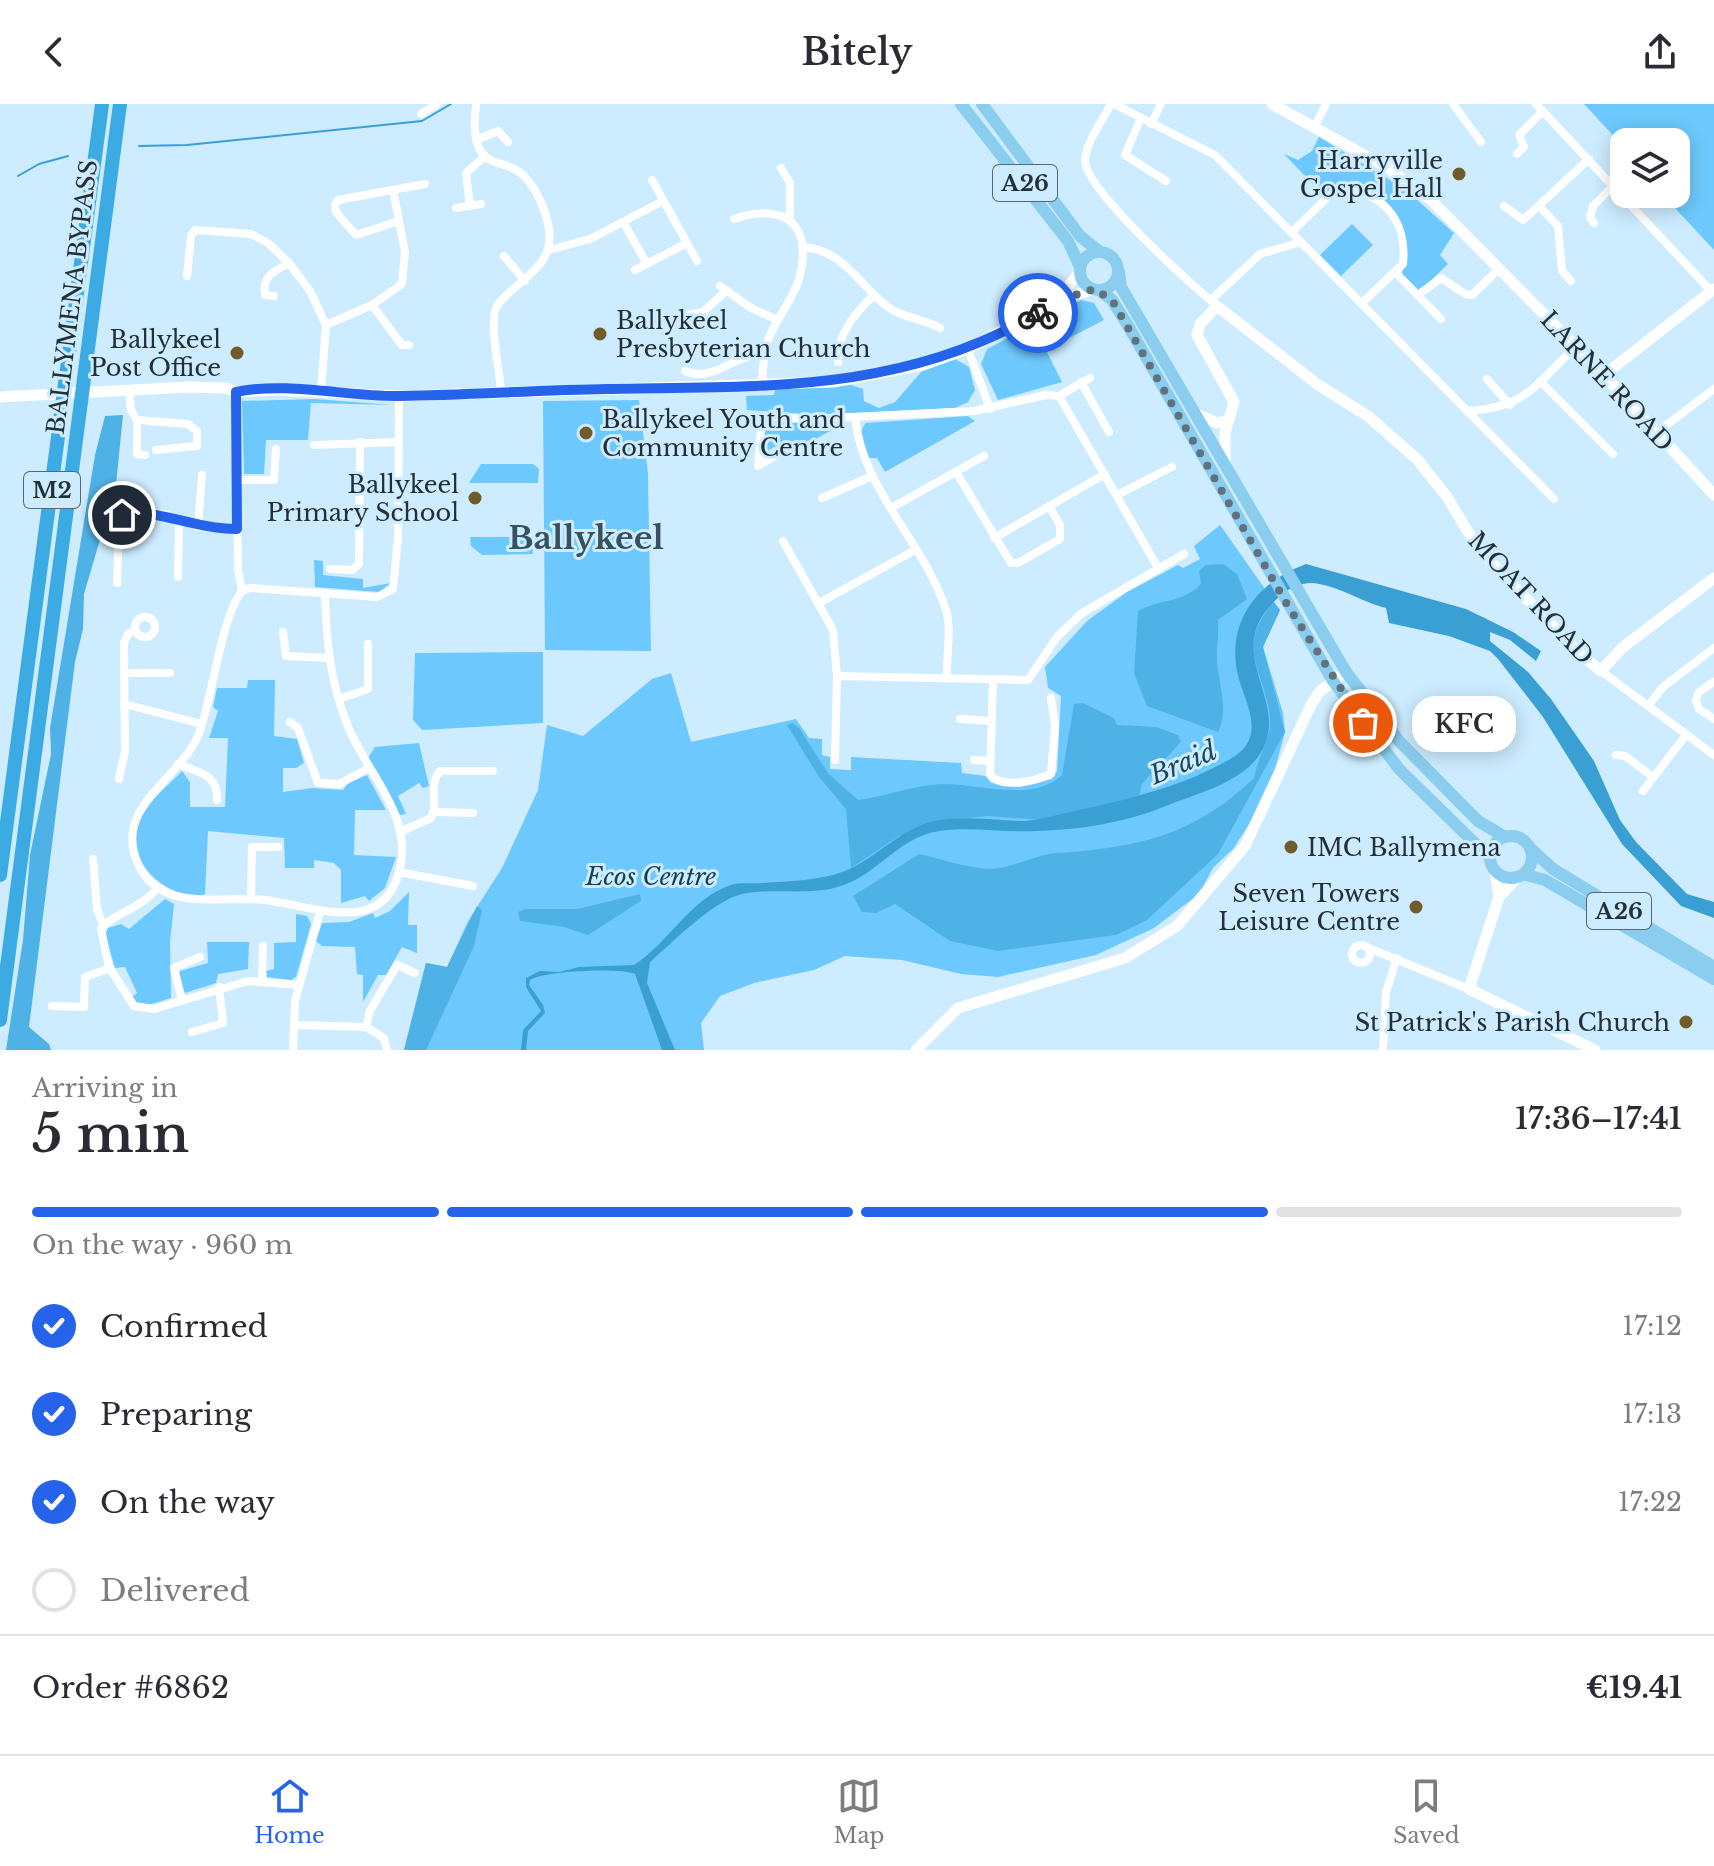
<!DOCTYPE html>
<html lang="en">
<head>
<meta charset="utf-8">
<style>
  :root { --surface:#fff; --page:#f7f7f7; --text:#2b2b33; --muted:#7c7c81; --line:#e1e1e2; --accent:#2563eb }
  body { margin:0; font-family:"Libre Baskerville",serif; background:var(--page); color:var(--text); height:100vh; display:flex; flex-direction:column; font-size:30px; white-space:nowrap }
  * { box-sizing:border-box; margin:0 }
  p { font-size:26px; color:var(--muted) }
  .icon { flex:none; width:44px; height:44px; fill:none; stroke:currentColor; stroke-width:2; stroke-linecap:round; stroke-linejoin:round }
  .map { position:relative; height:946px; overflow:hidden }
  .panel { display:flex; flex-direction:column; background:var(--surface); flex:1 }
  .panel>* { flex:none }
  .buttons { position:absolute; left:1610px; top:24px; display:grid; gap:16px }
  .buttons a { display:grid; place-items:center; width:80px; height:80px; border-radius:16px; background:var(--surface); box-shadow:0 4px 20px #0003; font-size:40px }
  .pin { position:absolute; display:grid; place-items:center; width:68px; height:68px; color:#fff; margin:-34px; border:4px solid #fff; border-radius:50%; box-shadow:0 2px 8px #0007 }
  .courier { position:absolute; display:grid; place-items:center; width:80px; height:80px; margin:-40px; border:6px solid #2563eb; border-radius:50%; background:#fff; color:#222; box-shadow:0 2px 10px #0007 }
  .bubble { position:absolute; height:56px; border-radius:24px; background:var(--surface); box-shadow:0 4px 20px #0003; font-size:26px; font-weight:600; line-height:56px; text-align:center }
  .head em { font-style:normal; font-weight:600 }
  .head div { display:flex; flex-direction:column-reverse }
  .head { display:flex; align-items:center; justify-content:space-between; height:136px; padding:0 32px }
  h1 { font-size:52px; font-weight:600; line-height:60px }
  .bar { display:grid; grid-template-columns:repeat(4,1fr); gap:12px 8px; align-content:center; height:96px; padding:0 32px }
  .bar i { height:10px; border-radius:6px; background:var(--line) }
  .bar .current { background:var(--accent) }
  .bar p { grid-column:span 4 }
  .line { display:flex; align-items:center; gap:20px; padding:0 32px; border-top:2px solid var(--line) }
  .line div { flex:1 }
  ol { padding:0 32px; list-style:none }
  li { display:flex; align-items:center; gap:24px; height:88px }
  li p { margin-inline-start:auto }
  li .icon { padding:8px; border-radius:50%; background:var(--accent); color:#fff; stroke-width:4 }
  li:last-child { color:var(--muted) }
  li i { width:44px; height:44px; border:4px solid var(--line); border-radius:50% }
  header { display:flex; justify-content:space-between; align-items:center; height:104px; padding:0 32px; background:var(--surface); font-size:36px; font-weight:600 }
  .tabs { display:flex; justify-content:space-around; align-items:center; height:112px; border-top:2px solid var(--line); background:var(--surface); font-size:22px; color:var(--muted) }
  .tabs a { display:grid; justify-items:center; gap:4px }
  .tabs .current { color:var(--accent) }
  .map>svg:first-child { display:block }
  .green { fill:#6dc9fd }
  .forest { fill:#4fb2e6 }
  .water { fill:#3aa0d3 }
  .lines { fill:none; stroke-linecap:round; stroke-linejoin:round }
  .stream { stroke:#3aa0d3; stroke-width:2 }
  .river { stroke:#3aa0d3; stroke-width:14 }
  .street { stroke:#fff; stroke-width:8 }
  .secondary { stroke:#fff; stroke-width:11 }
  .primary { stroke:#8bcdee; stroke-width:12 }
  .highway { stroke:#3dabe3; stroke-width:14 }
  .done { stroke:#5f727d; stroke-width:8; stroke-dasharray:0 14.4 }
  .route { stroke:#2563eb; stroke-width:10 }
  .poi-dot { fill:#715b2a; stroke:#cdecff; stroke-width:3 }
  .labels { text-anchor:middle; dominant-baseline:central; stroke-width:6; stroke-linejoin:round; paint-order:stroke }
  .shield { fill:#cdecff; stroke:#576873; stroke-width:2 }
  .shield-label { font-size:22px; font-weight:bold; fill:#243037 }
  .poi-label { font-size:24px; fill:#243037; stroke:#cdecff; text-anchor:end }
  .street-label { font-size:24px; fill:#243037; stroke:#cdecff }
  .park-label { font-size:24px; font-style:italic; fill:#153f54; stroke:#cdecff }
  .water-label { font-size:26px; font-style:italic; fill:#1c465c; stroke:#cdecff }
  .district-label { font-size:32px; font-weight:bold; fill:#375161; stroke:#cdecff }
</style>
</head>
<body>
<header><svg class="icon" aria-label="back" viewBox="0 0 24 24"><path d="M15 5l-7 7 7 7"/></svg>Bitely<svg class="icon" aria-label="share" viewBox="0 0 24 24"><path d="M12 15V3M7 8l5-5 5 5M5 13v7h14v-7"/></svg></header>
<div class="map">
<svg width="1714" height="946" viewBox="0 0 1714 946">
  <rect width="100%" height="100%" fill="#cdecff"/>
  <!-- green -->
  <g class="green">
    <path d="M1584,0H1714V146L1662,90H1676V38H1624V50L1622,41Z"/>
    <path d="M1319,33L1405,85L1454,129L1440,151L1448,160L1422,185L1416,187L1402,172L1404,153L1388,101L1383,95L1325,90L1309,77L1311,74L1304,71L1284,50L1298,56L1312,47Z"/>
    <path d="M1352,120L1373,141L1341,172L1320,151Z"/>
    <path d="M1081,196L1094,199L1104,216L1046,246L1062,278L998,296L981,260L987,245Z"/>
    <path d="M955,255L969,263L975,286L968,298L955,304L818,311L747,306L746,292L774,291L775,286L851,281L863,285L864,297L879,304L895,298L922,267Z"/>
    <path d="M315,295L392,301L311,299L308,336H266L264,370H244L242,297Z"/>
    <path d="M639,296L648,369L651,547L545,546L543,297Z"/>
    <path d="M968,312L975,317L885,368L877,354H868C863,344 857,328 866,319Z"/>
    <path d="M771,318L824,320L832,326L790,349L783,339L762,349L764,323Z"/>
    <path d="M481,360H533L539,365L538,379H469Z"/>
    <path d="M1220,421L1280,506L1263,543L1283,609L1285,628L1268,691L1233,745L1213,764L1199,790L1154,824L1096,851L998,873L961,870L902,856L845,852L814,866L754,879L720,892L701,919L704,946H404L426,859L447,863L468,817L502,764L538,686L547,621L583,632L652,575L671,569L691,638L796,615L809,634L822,635V651L830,653V665L851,666V653L961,659L962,669L986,672L991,679L1020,683L1052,675L1057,667L1061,592L1048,584L1045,563L1087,517L1127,488L1178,461L1183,464L1200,455L1194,442Z"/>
    <path d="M470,433H532L533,450L482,451L471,442Z"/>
    <path d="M314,456L323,457V471L363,475V484L391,479L379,488L315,483Z"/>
    <path d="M543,548V619L422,626L413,616L415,549Z"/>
    <path d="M248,576H275L274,632L297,635L304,659L296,664H283V688L312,684L343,686L348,679L367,671L386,706H355L354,751L396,753L385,784L369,797L365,792L341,799V766L334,759L314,756V764H285L284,734L208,727L205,790L199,794C162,789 122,757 140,715C147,698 169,681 182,667L190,678V703H225L228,634H209L218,607L213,603L217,584H247Z"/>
    <path d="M419,639L429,682L423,684L419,679L398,692L406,710L400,711L368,654L375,643Z"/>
    <path d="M409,788L408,821H417V849L402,843L386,871H378L363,898V871L357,870L355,843L322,842L316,837L322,819L349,818L373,809L375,814L390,807Z"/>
    <path d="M165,795L174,800L170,838L171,894C157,898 142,906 131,894L137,889L125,863L115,864L105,831L108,824L121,820L129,825Z"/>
    <path d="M296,810L307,812L311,820L296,873L291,876L267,873L266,867L274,865V839L296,838Z"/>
    <path d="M207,838H249L248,865L218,870L216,879L185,889L177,873L180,867L208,859Z"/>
  </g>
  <!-- forest -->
  <g class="forest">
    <path d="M123,311L116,381L84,490L83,525L75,558L29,923L49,940L51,946H6L23,836L30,751L51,650L50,624L95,351L105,312Z"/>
    <path d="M1223,460L1237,470L1247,495L1218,516C1219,528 1217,541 1217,553C1217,576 1230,607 1218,628L1147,602L1134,569L1138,507C1162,494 1181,500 1201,480L1199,467L1206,461Z"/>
    <path d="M1273,498L1280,506L1263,543L1285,628L1218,750L1147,816L1116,831L998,847L950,837L895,800L876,809L862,808L853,792L919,750C942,755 970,765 992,765C1014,764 1036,750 1058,749C1139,743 1193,732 1254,674C1257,654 1272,634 1270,614C1265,565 1234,547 1273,498Z"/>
    <path d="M1083,599L1114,614L1117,621L1156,623L1178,631L1181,638L1142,680L1139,692L1041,716L988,712L935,717L899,732L851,764L846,705L819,673L787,621L793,619L799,624L828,669L858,696C882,693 906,684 930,681C971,675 1028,702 1062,671L1074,600Z"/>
    <path d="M640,790L641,797L588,831L564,823L520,817L518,808L526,805H577Z"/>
    <path d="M477,802L482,806L474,842L426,946H404L426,859L447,863Z"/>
  </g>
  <!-- water -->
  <path class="water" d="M1306,460L1466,505L1513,528L1541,547L1536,557L1510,536L1490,528V537L1528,568L1551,595L1594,657L1620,716L1636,738L1687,790L1714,798V814L1681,802L1622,740L1543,613L1498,555L1490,547L1449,532L1389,519L1386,504C1361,498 1338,481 1312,479C1300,479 1287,485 1279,493C1218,546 1289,593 1263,645C1246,678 1198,689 1166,702C1124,719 1079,726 1036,727C1003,729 971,722 939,727C900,733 879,768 844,781C812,793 776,783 742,790C713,797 673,838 650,858L647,879L675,946H662L635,870C619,863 543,867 530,876L529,881L543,901L545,909L528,927L526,946H521L523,926L541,907L526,883V874L540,867L559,868L579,863L634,861C670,838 689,795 731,781C740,778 752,780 761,779C788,777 820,777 845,767C877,754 899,725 934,717C963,711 996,717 1025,717C1038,716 1049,713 1061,710C1120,697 1179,685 1232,654C1272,630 1239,592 1236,561C1230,511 1262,476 1306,460Z"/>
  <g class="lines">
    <!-- stream -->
    <g class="stream">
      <path d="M139,42L187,41L422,17L451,0"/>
      <path d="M18,72L39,60L68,52"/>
    </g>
    <!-- river -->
    <path class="river" d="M1441,511L1481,520L1482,526"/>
    <!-- street -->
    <g class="street">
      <path d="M476,0C474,21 471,49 495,58C503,61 511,62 518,67C535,79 546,106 549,125C555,165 516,175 497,202C488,215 500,269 501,287"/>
      <path d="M1111,0C1103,16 1086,38 1085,56C1084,85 1192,181 1217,202"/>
      <path d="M1114,0L1215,51L1554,395"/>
      <path d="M1453,0L1481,38"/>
      <path d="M1536,0L1711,187"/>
      <path d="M421,10L437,0"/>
      <path d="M1141,14L1125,51L1166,77"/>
      <path d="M1151,20L1161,0"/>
      <path d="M1315,22L1326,0"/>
      <path d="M476,36L498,27L508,38"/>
      <path d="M1517,50L1524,43L1519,31L1543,7"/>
      <path d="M781,64L790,79V115"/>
      <path d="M652,76L697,157"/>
      <path d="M470,102L466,69L485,52"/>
      <path d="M1504,102L1523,116L1589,55"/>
      <path d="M1539,102L1558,122L1562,167L1571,177"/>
      <path d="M456,104L481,100"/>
      <path d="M734,115C787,97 815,123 798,178C791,199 774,217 767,239C763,253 763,267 762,282"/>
      <path d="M399,117L356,131L336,108L335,101L338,96L425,80"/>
      <path d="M623,118L647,160"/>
      <path d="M1594,119L1590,113L1593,102L1614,81"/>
      <path d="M1292,128L1333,88C1380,81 1408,116 1403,160L1361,200"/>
      <path d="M802,143C845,146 857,180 888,203C902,214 924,215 940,224"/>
      <path d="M549,146L590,135L663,97"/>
      <path d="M504,152L525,177"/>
      <path d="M635,166L687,139"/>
      <path d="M1395,168L1441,215"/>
      <path d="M187,172L191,132L195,126L251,130L268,139L289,159L310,187L326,221L321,288"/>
      <path d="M720,182L751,204L778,216"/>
      <path d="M1418,191L1441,174L1465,190L1472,191L1500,164"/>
      <path d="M274,192L265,191C262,172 274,167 289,159"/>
      <path d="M1211,196L1260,150L1301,138"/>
      <path d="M372,201L402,241H409"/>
      <path d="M666,215L703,208L726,187"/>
      <path d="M326,221L372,201L402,180L405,148L393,86"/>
      <path d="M968,245L990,305"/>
      <path d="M838,258C836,231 856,208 874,191"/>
      <path d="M685,267C713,280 737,248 764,250"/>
      <path d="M1487,275L1510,301"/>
      <path d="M1540,277L1613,350"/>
      <path d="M1081,278L1109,328"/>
      <path d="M129,285L131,306L137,316L188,320L197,327V342L156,346"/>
      <path d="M236,288L238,466L242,487C220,515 213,595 198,632C180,674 116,702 136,755C157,811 220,791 265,796C314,802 388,836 401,759C410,707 364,665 347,620C330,578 326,533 325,489"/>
      <path d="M1059,292L1157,462"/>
      <path d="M1467,307C1528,303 1533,282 1575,244"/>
      <path d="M855,313C862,386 924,438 946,506C952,527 946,553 947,574"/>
      <path d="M137,316V350L145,351"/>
      <path d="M1656,329L1714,285"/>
      <path d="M314,341L399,338"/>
      <path d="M785,346L758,362L762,312L810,315L974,307L1046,291L1059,292L1090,274"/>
      <path d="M956,368L1011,459H1018L1060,435V421L1049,402"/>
      <path d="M237,376H274L276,345"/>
      <path d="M1117,391L1172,363"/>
      <path d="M822,394L872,372"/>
      <path d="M891,404L984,352"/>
      <path d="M198,423L202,371"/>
      <path d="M994,434L1105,370"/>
      <path d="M783,437L833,526L837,572"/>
      <path d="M330,465L352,466L359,460L360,338"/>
      <path d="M178,473L179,416"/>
      <path d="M117,479L119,417L125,407L164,410L201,423L237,425"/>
      <path d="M242,487L250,484L377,493L393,485L398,434L399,292"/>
      <path d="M819,499L915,446"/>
      <circle cx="145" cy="523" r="10"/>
      <path d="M283,528L286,552L330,554"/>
      <path d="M1601,567L1714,651"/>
      <path d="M124,569H170"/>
      <path d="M993,576L990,671C1003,685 1035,677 1051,670L1055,621L1051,594"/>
      <path d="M1713,578L1698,589L1696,597L1699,605L1714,615"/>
      <path d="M339,595L368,585V540"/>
      <path d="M124,600L202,620"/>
      <path d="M1648,602L1663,583L1714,544"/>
      <path d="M960,615L991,617"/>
      <path d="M290,618L298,624L318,679L339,680L369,664"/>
      <path d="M1616,651L1625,652L1653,673"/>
      <path d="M835,656L837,572L1028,576L1057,533L1082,509L1184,450"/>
      <path d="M974,656L990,657"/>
      <path d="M178,660C200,669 218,670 217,696"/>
      <path d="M119,675L125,647L124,539L128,530L135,526"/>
      <path d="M1643,687L1686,631"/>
      <path d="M434,708L473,709"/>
      <path d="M400,728L431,714C439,699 428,680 440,667H493"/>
      <path d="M93,755L97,805L103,821"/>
      <path d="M399,768L473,782"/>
      <path d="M158,783C142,805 111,810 101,825L109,863L134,902L154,905L248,877L299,881"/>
      <path d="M251,795L252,743H278"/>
      <circle cx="1361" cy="850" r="9"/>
      <path d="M1366,843L1469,885"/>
      <path d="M262,876L263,842"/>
      <path d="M182,896L174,864L200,853"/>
      <path d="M52,902L84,903L85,873L110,864"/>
      <path d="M294,921L366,923L384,934L387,946"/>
      <path d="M366,923L370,907L397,861L415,869"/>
      <path d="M192,928L223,919L219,883"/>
      <path d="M293,946L295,897L320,808"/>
      <path d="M1383,946L1386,888L1397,854"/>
    </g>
    <!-- secondary -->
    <g class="secondary">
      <path d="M1272,0L1388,64L1431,96L1604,271L1714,391"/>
      <path d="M1057,197L1080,167"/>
      <path d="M1604,271L1714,185"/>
      <path d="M0,293L189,283L226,284L236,288L275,286L399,292L833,278L923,261L968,245L1057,197L1094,185"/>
      <path d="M1199,311L1217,319L1229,316"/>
      <path d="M1225,357V329L1234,298L1197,231L1200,220L1217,202L1317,280L1369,313L1417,355L1447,393L1479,446L1577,547L1601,567L1622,544L1714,474"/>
      <path d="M1495,766L1499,793L1469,885L1595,946"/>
      <path d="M1499,793L1518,773"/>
      <path d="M916,946L958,904L1125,854L1177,822L1245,742L1311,601L1320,587L1346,568"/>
    </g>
    <!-- primary -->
    <g class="primary">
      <path d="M961,0L1068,137L1080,163"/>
      <path d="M982,0L1080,132L1100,148"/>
      <circle cx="1099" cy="167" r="19"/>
      <path d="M1119,168L1121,183L1346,568L1399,637L1478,717L1505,733"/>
      <path d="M1099,186L1112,196L1127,220L1333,577L1399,665L1490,754"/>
      <circle cx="1511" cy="753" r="21"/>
      <path d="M1530,744L1553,765L1714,863"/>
      <path d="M1523,770L1545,776L1714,875"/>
    </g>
    <!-- highway -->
    <g class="highway">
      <path d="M0,771L102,0"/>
      <path d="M0,916L120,0"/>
    </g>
  </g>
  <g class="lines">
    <!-- done -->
    <path class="done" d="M1038,209L1057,197L1094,185L1112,196L1288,502L1363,619"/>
    <!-- route -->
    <path class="route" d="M122,411L127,407C166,409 198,425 237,425L236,288C289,277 347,293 400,292C469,291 538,286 607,285C760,282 902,290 1038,209"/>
  </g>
  <!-- markers -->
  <g class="poi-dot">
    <circle cx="1459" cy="70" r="8"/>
    <circle cx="600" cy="230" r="8"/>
    <circle cx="237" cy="249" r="8"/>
    <circle cx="586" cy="329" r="8"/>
    <circle cx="475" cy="394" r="8"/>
    <circle cx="1291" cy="743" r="8"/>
    <circle cx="1416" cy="803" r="8"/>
    <circle cx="1686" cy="918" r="8"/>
  </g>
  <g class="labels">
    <!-- shield labels -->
    <g class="shield">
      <rect x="993" y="61" width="64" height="36" rx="6"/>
      <rect x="24" y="368" width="56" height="36" rx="6"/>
      <rect x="1587" y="789" width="64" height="36" rx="6"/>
    </g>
    <g class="shield-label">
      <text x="1025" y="79">A26</text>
      <text x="52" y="386">M2</text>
      <text x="1619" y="807">A26</text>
    </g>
    <!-- poi labels -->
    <g class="poi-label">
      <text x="1443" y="56">Harryville<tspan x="1443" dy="28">Gospel Hall</tspan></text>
      <text x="616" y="216" text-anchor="start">Ballykeel<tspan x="616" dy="28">Presbyterian Church</tspan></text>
      <text x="221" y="235">Ballykeel<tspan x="221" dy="28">Post Office</tspan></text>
      <text x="602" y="315" text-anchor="start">Ballykeel Youth and<tspan x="602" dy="28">Community Centre</tspan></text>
      <text x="459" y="380">Ballykeel<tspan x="459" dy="28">Primary School</tspan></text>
      <text x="1307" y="743" text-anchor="start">IMC Ballymena</text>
      <text x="1400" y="789">Seven Towers<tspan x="1400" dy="28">Leisure Centre</tspan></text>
      <text x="1670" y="918">St Patrick's Parish Church</text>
    </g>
    <!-- street labels -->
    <g class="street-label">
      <text transform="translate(72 193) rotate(-83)">BALLYMENA BYPASS</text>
      <text transform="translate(1607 277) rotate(47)">LARNE ROAD</text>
      <text transform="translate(1531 494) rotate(47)">MOAT ROAD</text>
    </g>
    <!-- park labels -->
    <g class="park-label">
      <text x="651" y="772">Ecos Centre</text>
    </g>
    <!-- water labels -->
    <g class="water-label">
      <text transform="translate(1183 659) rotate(-23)">Braid</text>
    </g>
    <!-- district labels -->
    <g class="district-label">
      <text x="586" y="434">Ballykeel</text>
    </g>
  </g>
</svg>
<div class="buttons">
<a><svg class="icon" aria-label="layers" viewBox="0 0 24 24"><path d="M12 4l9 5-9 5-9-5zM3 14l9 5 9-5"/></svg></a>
</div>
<div class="pin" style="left:1363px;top:619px;background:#ea580c"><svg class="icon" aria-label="bag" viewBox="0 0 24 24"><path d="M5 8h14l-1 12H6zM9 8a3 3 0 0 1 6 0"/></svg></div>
<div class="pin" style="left:122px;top:411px;background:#1f2937"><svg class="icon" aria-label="home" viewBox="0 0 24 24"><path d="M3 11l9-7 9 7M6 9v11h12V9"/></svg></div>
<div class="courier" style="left:1038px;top:209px"><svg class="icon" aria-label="bike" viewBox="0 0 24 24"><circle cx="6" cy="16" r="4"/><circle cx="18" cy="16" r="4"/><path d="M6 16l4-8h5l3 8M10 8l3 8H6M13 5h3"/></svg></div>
<div class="bubble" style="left:1412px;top:592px;width:104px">KFC</div>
</div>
<section class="panel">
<div class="head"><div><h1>5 min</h1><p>Arriving in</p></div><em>17:36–17:41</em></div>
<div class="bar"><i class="current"></i><i class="current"></i><i class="current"></i><i></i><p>On the way · 960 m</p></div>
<ol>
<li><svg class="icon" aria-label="check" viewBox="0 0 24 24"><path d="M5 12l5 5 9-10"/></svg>Confirmed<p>17:12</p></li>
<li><svg class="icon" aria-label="check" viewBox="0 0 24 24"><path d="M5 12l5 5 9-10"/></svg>Preparing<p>17:13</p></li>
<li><svg class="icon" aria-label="check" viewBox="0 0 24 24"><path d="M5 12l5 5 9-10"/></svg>On the way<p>17:22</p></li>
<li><i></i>Delivered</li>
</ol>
<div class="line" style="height:104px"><div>Order #6862</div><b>€19.41</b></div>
</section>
<nav class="tabs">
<a class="current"><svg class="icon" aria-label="home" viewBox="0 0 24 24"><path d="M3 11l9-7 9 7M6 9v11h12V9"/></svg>Home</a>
<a><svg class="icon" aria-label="map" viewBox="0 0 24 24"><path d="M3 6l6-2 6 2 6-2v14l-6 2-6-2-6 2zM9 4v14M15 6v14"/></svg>Map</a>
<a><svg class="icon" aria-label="saved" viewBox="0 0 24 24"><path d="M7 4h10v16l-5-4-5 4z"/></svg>Saved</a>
</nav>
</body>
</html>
